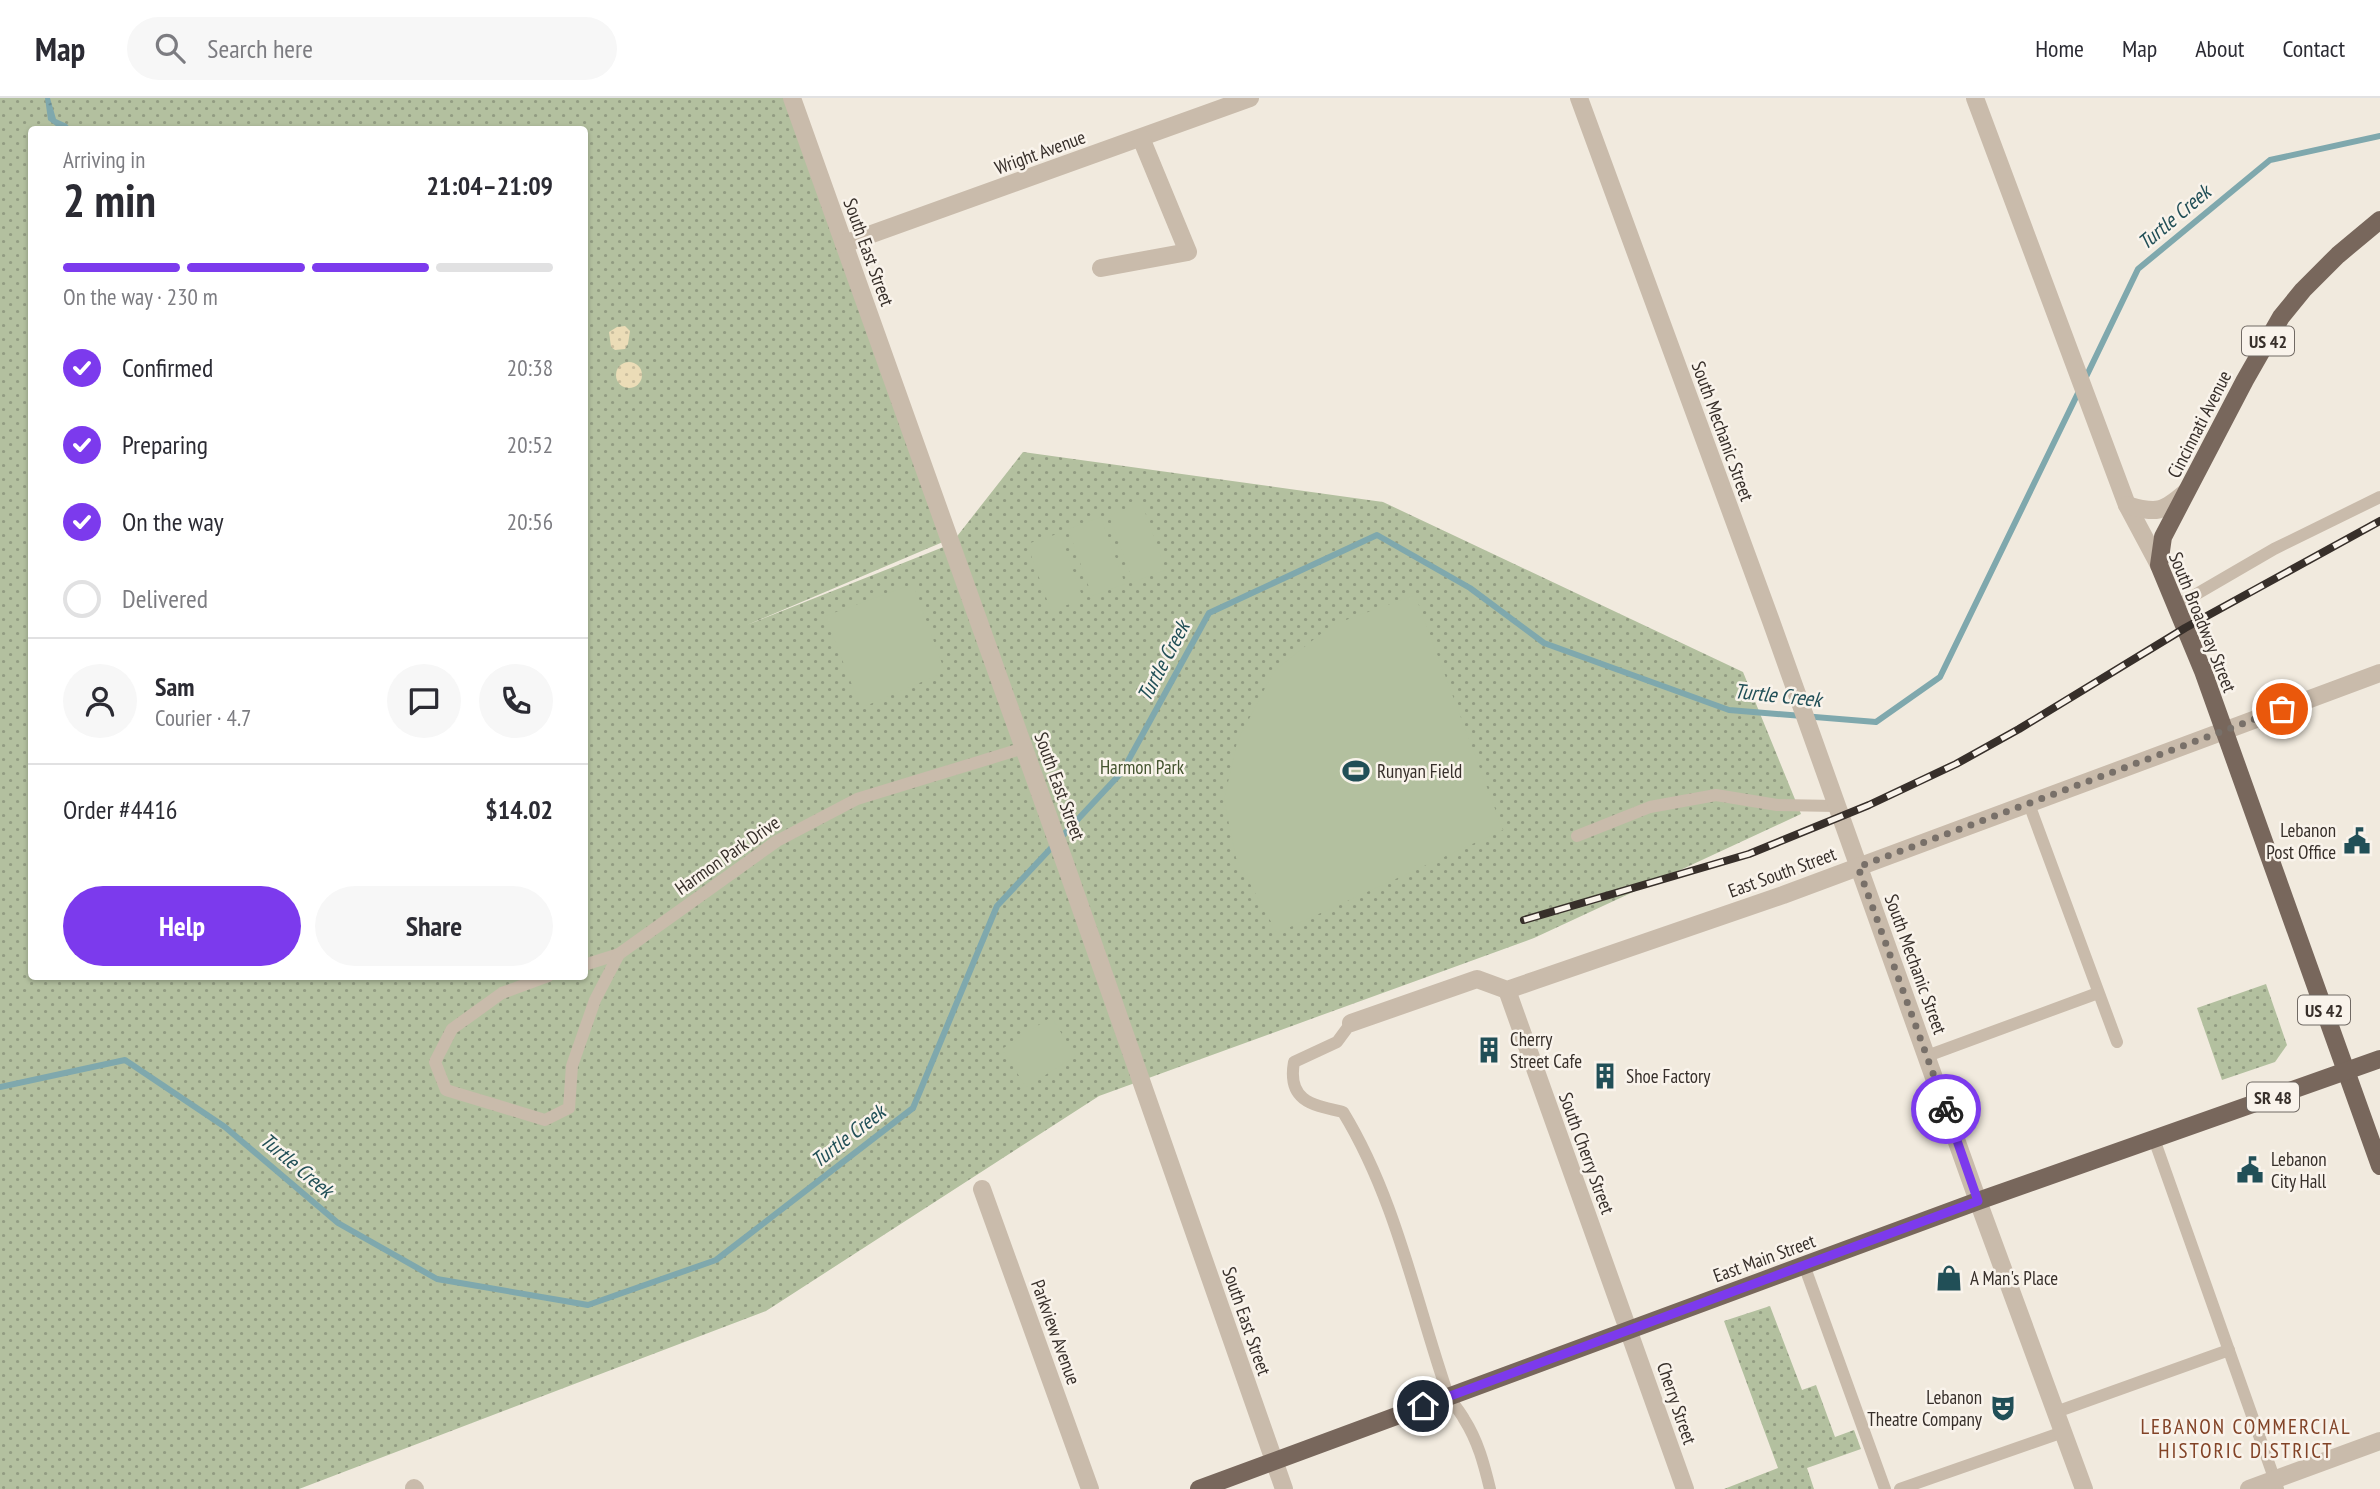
<!DOCTYPE html>
<html lang="en">
<head>
<meta charset="utf-8">
<style>
  :root { --surface:#fff; --page:#f7f7f7; --text:#2b2b33; --muted:#7c7c81; --line:#e1e1e2; --accent:#7c3aed }
  body { margin:0; font-family:"PT Sans Narrow",sans-serif; background:var(--page); color:var(--text); height:100vh; display:flex; flex-direction:column; font-size:26px; white-space:nowrap }
  * { box-sizing:border-box; margin:0 }
  p { font-size:23px; color:var(--muted) }
  .icon { flex:none; width:38px; height:38px; fill:none; stroke:currentColor; stroke-width:2; stroke-linecap:round; stroke-linejoin:round }
  .map { position:relative; flex:1; overflow:hidden }
  .panel { position:absolute; left:28px; top:28px; width:560px; height:854px; display:flex; flex-direction:column; background:var(--surface); border-radius:7px; box-shadow:0 2px 5px #0004 }
  .panel>* { flex:none }
  .pin { position:absolute; display:grid; place-items:center; width:60px; height:60px; color:#fff; margin:-30px; border:4px solid #fff; border-radius:50%; box-shadow:0 2px 7px #0007 }
  .courier { position:absolute; display:grid; place-items:center; width:70px; height:70px; margin:-35px; border:5px solid #7c3aed; border-radius:50%; background:#fff; color:#222; box-shadow:0 2px 9px #0007 }
  .headline em { font-style:normal; font-weight:700 }
  .headline div { display:flex; flex-direction:column-reverse }
  .headline { display:flex; align-items:center; justify-content:space-between; height:119px; padding:0 35px }
  h1 { font-size:46px; font-weight:700; line-height:52px }
  .bar { display:grid; grid-template-columns:repeat(4,1fr); gap:10px 7px; align-content:center; height:84px; padding:0 35px }
  .bar i { height:9px; border-radius:5px; background:var(--line) }
  .bar .active { background:var(--accent) }
  .bar p { grid-column:span 4 }
  .line { display:flex; align-items:center; gap:18px; padding:0 35px; border-top:2px solid var(--line) }
  .line div { flex:1 }
  .round { display:grid; place-items:center; flex:none; width:74px; height:74px; border-radius:37px; background:var(--page) }
  ol { padding:0 35px; list-style:none }
  li { display:flex; align-items:center; gap:21px; height:77px }
  li p { margin-inline-start:auto }
  li .icon { padding:7px; border-radius:50%; background:var(--accent); color:#fff; stroke-width:4 }
  li:last-child { color:var(--muted) }
  li i { width:38px; height:38px; border:4px solid var(--line); border-radius:50% }
  .button { display:flex; gap:14px; margin-top:auto; padding:14px 35px }
  .button a { flex:1; height:80px; border-radius:42px; background:var(--accent); color:#fff; font-size:28px; font-weight:700; line-height:80px; text-align:center }
  .button a+a { background:var(--page); color:var(--text) }
  header { display:flex; align-items:center; gap:42px; box-sizing:border-box; height:98px; padding:0 35px; background:var(--surface); border-bottom:2px solid var(--line) }
  header strong { font-size:33px }
  nav { display:flex; gap:38px; margin-inline-start:auto; font-size:24px }
  .search { width:490px; height:63px; background:var(--page); display:flex; align-items:center; gap:18px; box-sizing:border-box; padding:0 24px; border-radius:38px; color:var(--muted); font-size:26px }
  .map>svg:first-child { display:block }
  .green { fill:url(#green-dots); fill-rule:evenodd }
  .sand { fill:url(#sand-dots) }
  .pitch { fill:#b3c09f }
  .water { fill:url(#water-ripples) }
  .lines { fill:none; stroke-linecap:round; stroke-linejoin:round }
  .stream { stroke:#7fa8ad; stroke-width:6 }
  .service { stroke:#c9bbab; stroke-width:12 }
  .minor { stroke:#c9bbab; stroke-width:18 }
  .tertiary { stroke:#c9bbab; stroke-width:18 }
  .primary { stroke:#78675c; stroke-width:18 }
  .rail-casing { stroke:#372f2a; stroke-width:8 }
  .rail { stroke:#f9f3eb; stroke-width:5; stroke-dasharray:16; stroke-linecap:butt }
  .done { stroke:#787069; stroke-width:7; stroke-dasharray:0 12.6 }
  .route { stroke:#7c3aed; stroke-width:9 }
  .labels { text-anchor:middle; dominant-baseline:central; stroke-width:5; stroke-linejoin:round; paint-order:stroke }
  .shield { fill:#f9f3eb; stroke:#716a64; stroke-width:2 }
  .shield-label { font-size:18px; font-weight:bold; fill:#372f2a }
  .street-label { font-size:19px; fill:#372f2a; stroke:#f9f3eb }
  .park-label { font-size:19px; fill:#44542f; stroke:#f9f3eb }
  .poi-label { font-size:19px; fill:#372f2a; stroke:#f9f3eb; text-anchor:start }
  .water-label { font-size:21px; font-style:italic; fill:#214f57; stroke:#f9f3eb }
  .neighbourhood-label { font-size:21px; letter-spacing:2px; fill:#824327; stroke:#f9f3eb }
</style>
</head>
<body>
<header>
<strong>Map</strong>
<div class="search"><svg class="icon" aria-label="search" viewBox="0 0 24 24"><circle cx="10" cy="10" r="6"/><path d="M15 15l6 6"/></svg>Search here</div>
<nav><a>Home</a><a>Map</a><a>About</a><a>Contact</a></nav>
</header>
<div class="map">
<svg width="2380" height="1391" viewBox="0 0 2380 1391">
  <defs>
    <pattern id="green-dots" width="8" height="8" patternUnits="userSpaceOnUse" patternTransform="scale(1.75)"><rect width="8" height="8" fill="#b3c09f"/><path d="M2 2h.1M6 6h.1" fill="none" stroke="#929c82" stroke-width="1.8" stroke-linecap="round"/></pattern>
    <pattern id="sand-dots" width="8" height="8" patternUnits="userSpaceOnUse" patternTransform="scale(1.75)"><rect width="8" height="8" fill="#ebdcb7"/><path d="M2 2h.1M6 6h.1" fill="none" stroke="#cabd9e" stroke-width="1.8" stroke-linecap="round"/></pattern>
    <pattern id="water-ripples" width="26" height="14" patternUnits="userSpaceOnUse" patternTransform="scale(1.75)"><rect width="26" height="14" fill="#7fa8ad"/><path d="M2 4q2-2 4 0t4 0M15 11q2-2 4 0t4 0" fill="none" stroke="#69898d"/></pattern>
  </defs>
  <rect width="100%" height="100%" fill="#f1eade"/>
  <!-- green -->
  <g class="green">
    <path d="M0,0H792L950,441L747,527L951,446L1023,354L1383,404L1743,574L1801,716L1534,840L1099,998L766,1213L299,1391H0ZM32,32H584V878H32Z"/>
    <path d="M2266,886L2287,947L2275,964L2222,982L2197,910Z"/>
    <path d="M1770,1208L1802,1292L1816,1287L1835,1339L1854,1332L1861,1351L1807,1370L1814,1391H1724L1778,1370L1724,1223Z"/>
  </g>
  <!-- sand -->
  <g class="sand">
    <path d="M625,228L630,233L628,246L625,251L615,252L611,249L609,234L617,229Z"/>
    <circle cx="629" cy="277" r="13"/>
  </g>
  <!-- pitch -->
  <g class="pitch">
    <path d="M1142,406L1166,472L1133,484L1109,417Z"/>
    <path d="M1101,419L1125,486L1092,498L1068,431Z"/>
    <path d="M1060,435L1083,501L1051,513L1027,446Z"/>
    <path d="M913,486L945,574L861,610L825,518Z"/>
    <path d="M1415,497L1503,732L1277,835L1236,760L1224,702L1237,644L1274,573L1332,527Z"/>
    <path d="M1051,919L1076,958L1026,989L1002,951Z"/>
  </g>
  <!-- water -->
  <path class="water" d="M45,0H50L56,21L67,26L71,31L56,28L48,22Z"/>
  <g class="lines">
    <!-- stream -->
    <g class="stream">
      <path d="M2085,281L2138,171L2270,62L2380,38"/>
      <path d="M0,989L125,962L225,1029L338,1125L437,1181L588,1207L716,1162L913,1010L997,808L1122,674L1209,515L1377,437L1470,490L1544,545L1729,612L1876,624L1940,579L2080,291"/>
    </g>
    <!-- service -->
    <g class="service">
      <path d="M2176,508L2274,451L2380,399"/>
      <path d="M2029,706L2117,944"/>
      <path d="M1577,738L1650,709L1716,697L1777,707L1837,708"/>
      <path d="M584,867L619,856L777,743L857,701L1024,650"/>
      <path d="M548,878L502,895L452,931L435,964L446,992L545,1022L569,1010L572,968L595,902L619,856"/>
      <path d="M1351,925L1337,944L1294,964C1287,1003 1312,1007 1343,1014C1395,1099 1415,1200 1447,1294C1451,1304 1459,1312 1464,1321C1478,1343 1484,1366 1490,1391"/>
      <path d="M1927,958L2098,895"/>
      <path d="M2154,1041L2278,1391"/>
      <path d="M1804,1167L1885,1391"/>
      <path d="M2056,1314L2229,1252"/>
      <path d="M1900,1391L2063,1334"/>
    </g>
    <!-- minor -->
    <g class="minor">
      <path d="M792,0L1066,768L1284,1391"/>
      <path d="M1579,0L1771,523L1978,1103L2084,1391"/>
      <path d="M844,146L1250,0"/>
      <path d="M1101,170L1188,154L1141,40"/>
      <path d="M1507,892L1685,1391"/>
      <path d="M1351,925L1477,881L1507,892L1536,882L1783,797L2380,575"/>
      <path d="M982,1091L1090,1391"/>
      <path d="M414,1390L415,1391"/>
    </g>
    <!-- tertiary -->
    <g class="tertiary">
      <path d="M1975,0L2127,407L2159,467"/>
      <path d="M2127,407C2157,416 2163,414 2186,394"/>
      <path d="M2249,1391L2380,1343"/>
    </g>
    <!-- primary -->
    <g class="primary">
      <path d="M2380,122L2338,157L2303,192L2281,219L2245,282L2163,439L2159,467L2203,573L2380,1068"/>
      <path d="M1199,1391L1978,1103L2380,961"/>
    </g>
    <!-- rail casing -->
    <g class="rail-casing">
      <path id="rail" d="M1524,822L1749,756L1869,707L1956,666L2019,631L2185,530L2380,423"/>
    </g>
    <!-- rail -->
    <use href="#rail" class="rail"/>
  </g>
  <g class="lines">
    <!-- done -->
    <path class="done" d="M1946,1011L1858,769L2282,611"/>
    <!-- route -->
    <path class="route" d="M1423,1308L1978,1103L1946,1011"/>
  </g>
  <!-- icons -->
  <defs>
    <g id="stadium-bare" transform="scale(2.1)"><path d="M0-5a6.5 5 0 1 0 0 10a6.5 5 0 1 0 0-10ZM-3.5-1.8h7v3.6h-7Z" fill="#214f57" stroke="#f9f3eb" stroke-width="2.5" paint-order="stroke"/></g>
    <g id="civic-bare" transform="scale(2.1)"><path d="M-.6-6.5H3V-4.5H.6V-3L4-1V1h2V6H-6V1h2V-1L-.6-3ZM-1.2 2.5V6h2.4V2.5Z" fill="#214f57" stroke="#f9f3eb" stroke-width="2.5" paint-order="stroke"/></g>
    <g id="building-bare" transform="scale(2.1)"><path d="M-4-6H4V6H1V3H-1V6H-4ZM-2.5-4.3h1.7v1.8h-1.7ZM.8-4.3h1.7v1.8H.8ZM-2.5-1h1.7V.8h-1.7ZM.8-1h1.7V.8H.8Z" fill="#214f57" stroke="#f9f3eb" stroke-width="2.5" paint-order="stroke"/></g>
    <g id="shop-bare" transform="scale(2.1)"><path d="M-5-2.5h2.3a2.7 3.5 0 0 1 5.4 0H5L5.5 6h-11ZM-1.5-2.5h3a1.5 2.3 0 0 0-3 0Z" fill="#214f57" stroke="#f9f3eb" stroke-width="2.5" paint-order="stroke"/></g>
    <g id="theatre-bare" transform="scale(2.1)"><path d="M-5-5.5Q0-4 5-5.5V0Q5 5 0 6Q-5 5-5 0ZM-3.3-2.5H-1v1.5H-3.3ZM1-2.5H3.3v1.5H1ZM-2.8 1Q0 5.5 2.8 1Z" fill="#214f57" stroke="#f9f3eb" stroke-width="2.5" paint-order="stroke"/></g>
  </defs>
  <g fill-rule="evenodd">
    <use href="#stadium-bare" x="1356" y="673"/>
    <use href="#civic-bare" x="2357" y="743"/>
    <use href="#building-bare" x="1489" y="952"/>
    <use href="#building-bare" x="1605" y="978"/>
    <use href="#civic-bare" x="2250" y="1072"/>
    <use href="#shop-bare" x="1949" y="1180"/>
    <use href="#theatre-bare" x="2003" y="1310"/>
  </g>
  <g class="labels">
    <!-- shield labels -->
    <g class="shield">
      <rect x="2242" y="228.5" width="52" height="29" rx="5"/>
      <rect x="2298" y="897.5" width="52" height="29" rx="5"/>
      <rect x="2247" y="984.5" width="52" height="29" rx="5"/>
    </g>
    <g class="shield-label">
      <text x="2268" y="243">US 42</text>
      <text x="2324" y="912">US 42</text>
      <text x="2273" y="999">SR 48</text>
    </g>
    <!-- street labels -->
    <g class="street-label">
      <text transform="translate(1040 54) rotate(-20)">Wright Avenue</text>
      <text transform="translate(869 154) rotate(70)">South East Street</text>
      <text transform="translate(2199 326) rotate(-63)">Cincinnati Avenue</text>
      <text transform="translate(1723 333) rotate(70)">South Mechanic Street</text>
      <text transform="translate(2203 524) rotate(68)">South Broadway Street</text>
      <text transform="translate(1060 688) rotate(70)">South East Street</text>
      <text transform="translate(727 757) rotate(-35)">Harmon Park Drive</text>
      <text transform="translate(1782 774) rotate(-20)">East South Street</text>
      <text transform="translate(1916 866) rotate(70)">South Mechanic Street</text>
      <text transform="translate(1587 1055) rotate(70)">South Cherry Street</text>
      <text transform="translate(1764 1160) rotate(-20)">East Main Street</text>
      <text transform="translate(1247 1223) rotate(71)">South East Street</text>
      <text transform="translate(1056 1234) rotate(70)">Parkview Avenue</text>
      <text transform="translate(1677 1305) rotate(71)">Cherry Street</text>
    </g>
    <!-- park labels -->
    <g class="park-label">
      <text x="1142" y="669">Harmon Park</text>
    </g>
    <!-- poi labels -->
    <g class="poi-label">
      <text x="1377" y="673">Runyan Field</text>
      <text x="2336" y="732" text-anchor="end">Lebanon<tspan x="2336" dy="22">Post Office</tspan></text>
      <text x="1510" y="941">Cherry<tspan x="1510" dy="22">Street Cafe</tspan></text>
      <text x="1626" y="978">Shoe Factory</text>
      <text x="2271" y="1061">Lebanon<tspan x="2271" dy="22">City Hall</tspan></text>
      <text x="1970" y="1180">A Man's Place</text>
      <text x="1982" y="1299" text-anchor="end">Lebanon<tspan x="1982" dy="22">Theatre Company</tspan></text>
    </g>
    <!-- water labels -->
    <g class="water-label">
      <text transform="translate(2174 119) rotate(-40)">Turtle Creek</text>
      <text transform="translate(1163 563) rotate(-62)">Turtle Creek</text>
      <text transform="translate(1778 597) rotate(6)">Turtle Creek</text>
      <text transform="translate(848 1038) rotate(-38)">Turtle Creek</text>
      <text transform="translate(297 1067) rotate(40)">Turtle Creek</text>
    </g>
    <!-- neighbourhood labels -->
    <g class="neighbourhood-label">
      <text x="2246" y="1328">LEBANON COMMERCIAL<tspan x="2246" dy="24">HISTORIC DISTRICT</tspan></text>
    </g>
  </g>
</svg>
<div class="pin" style="left:2282px;top:611px;background:#ea580c"><svg class="icon" aria-label="bag" viewBox="0 0 24 24"><path d="M5 8h14l-1 12H6zM9 8a3 3 0 0 1 6 0"/></svg></div>
<div class="pin" style="left:1423px;top:1308px;background:#1f2937"><svg class="icon" aria-label="home" viewBox="0 0 24 24"><path d="M3 11l9-7 9 7M6 9v11h12V9"/></svg></div>
<div class="courier" style="left:1946px;top:1011px"><svg class="icon" aria-label="bike" viewBox="0 0 24 24"><circle cx="6" cy="16" r="4"/><circle cx="18" cy="16" r="4"/><path d="M6 16l4-8h5l3 8M10 8l3 8H6M13 5h3"/></svg></div>
<section class="panel">
<div class="headline"><div><h1>2 min</h1><p>Arriving in</p></div><em>21:04–21:09</em></div>
<div class="bar"><i class="active"></i><i class="active"></i><i class="active"></i><i></i><p>On the way · 230 m</p></div>
<ol>
<li><svg class="icon" aria-label="check" viewBox="0 0 24 24"><path d="M5 12l5 5 9-10"/></svg>Confirmed<p>20:38</p></li>
<li><svg class="icon" aria-label="check" viewBox="0 0 24 24"><path d="M5 12l5 5 9-10"/></svg>Preparing<p>20:52</p></li>
<li><svg class="icon" aria-label="check" viewBox="0 0 24 24"><path d="M5 12l5 5 9-10"/></svg>On the way<p>20:56</p></li>
<li><i></i>Delivered</li>
</ol>
<div class="line" style="height:126px"><a class="round"><svg class="icon" aria-label="person" viewBox="0 0 24 24"><circle cx="12" cy="8" r="4"/><path d="M4 21q1-7 8-7t8 7"/></svg></a><div><b>Sam</b><p>Courier · 4.7</p></div><a class="round"><svg class="icon" aria-label="chat" viewBox="0 0 24 24"><path d="M4 5h16v11H9l-5 4z"/></svg></a><a class="round"><svg class="icon" aria-label="phone" viewBox="0 0 24 24"><path d="M5 4h4l2 5-3 2q2 4 5 5l2-3 5 2v4C11 20 4 13 5 4z"/></svg></a></div>
<div class="line" style="height:91px"><div>Order #4416</div><b>$14.02</b></div>
<div class="button"><a>Help</a><a>Share</a></div>
</section>
</div>
</body>
</html>
